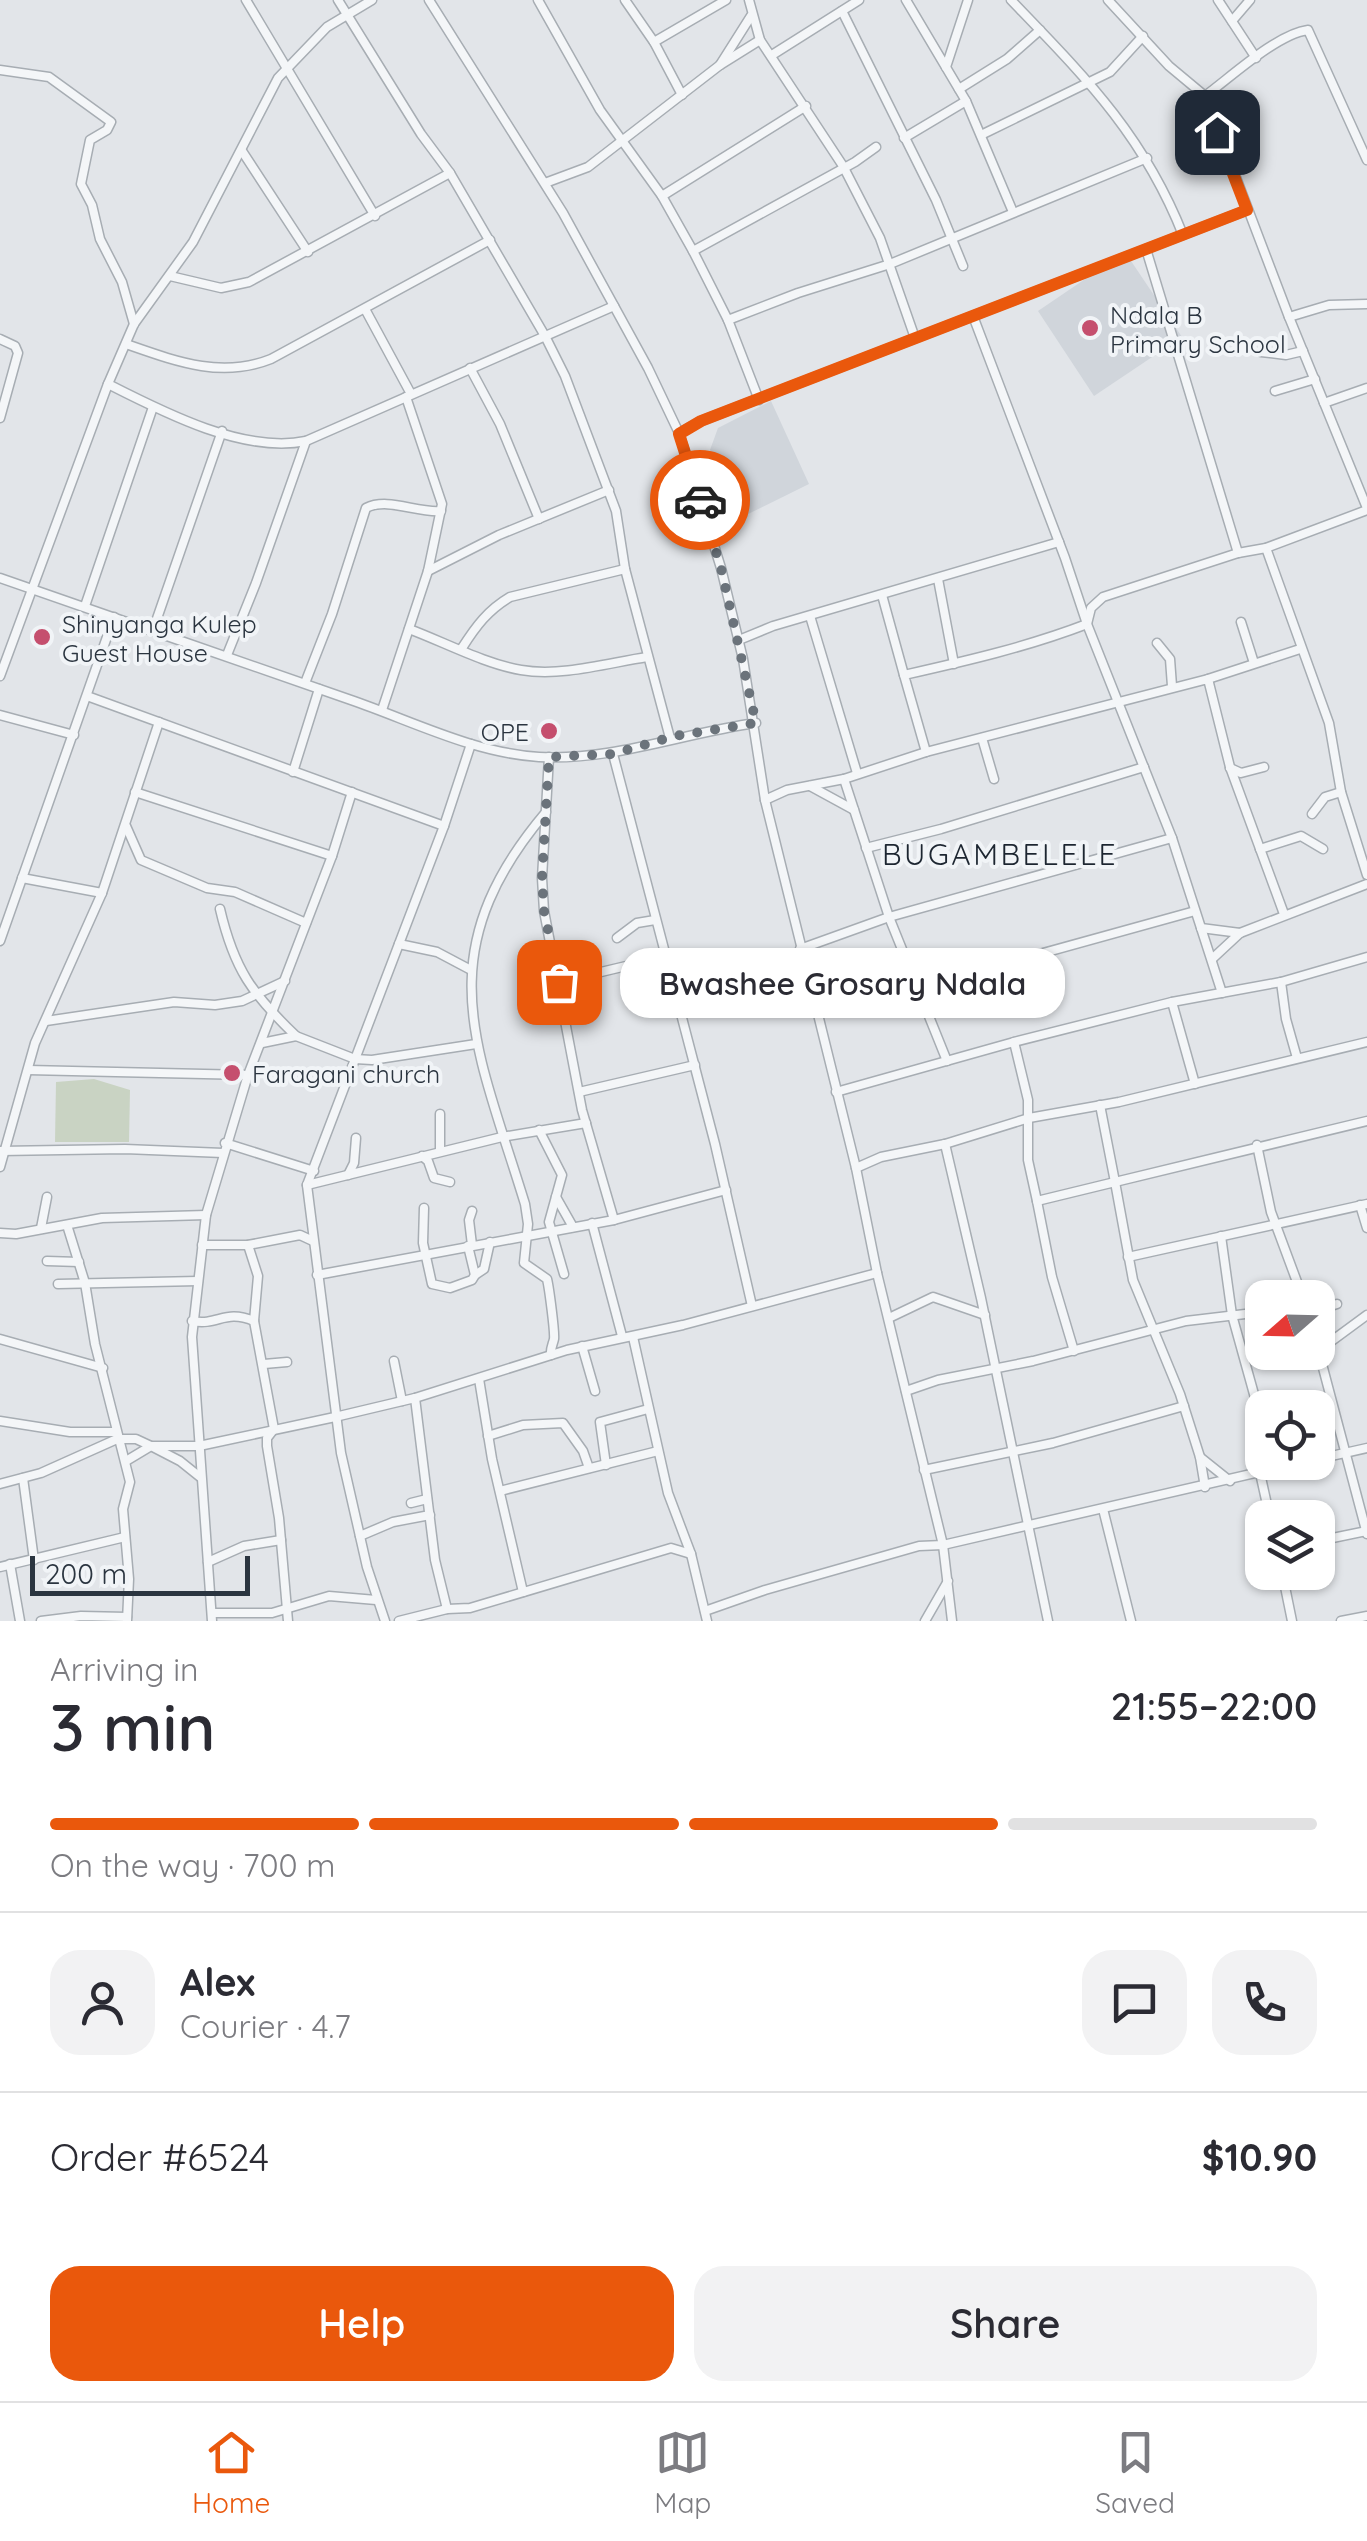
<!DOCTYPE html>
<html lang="en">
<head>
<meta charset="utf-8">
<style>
  :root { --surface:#fff; --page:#f2f2f3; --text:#2b2b33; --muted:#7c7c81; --line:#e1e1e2; --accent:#ea580c }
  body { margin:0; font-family:Quicksand,sans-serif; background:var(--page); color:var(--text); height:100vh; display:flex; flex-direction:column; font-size:38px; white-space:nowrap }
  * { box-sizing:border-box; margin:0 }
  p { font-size:32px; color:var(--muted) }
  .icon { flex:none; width:55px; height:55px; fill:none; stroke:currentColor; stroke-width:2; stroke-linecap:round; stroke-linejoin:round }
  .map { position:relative; height:1621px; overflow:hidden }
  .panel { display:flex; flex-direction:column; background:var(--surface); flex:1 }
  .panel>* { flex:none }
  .needle { width:65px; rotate:250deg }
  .tools { position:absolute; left:1245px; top:1280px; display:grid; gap:20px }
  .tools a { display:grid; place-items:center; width:90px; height:90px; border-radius:20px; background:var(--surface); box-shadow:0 2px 8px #0004; font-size:50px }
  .scale { position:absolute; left:30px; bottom:25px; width:220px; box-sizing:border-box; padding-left:10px; border:5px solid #2b3540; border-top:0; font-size:28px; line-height:35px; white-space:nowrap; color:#2b3540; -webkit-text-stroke:8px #f1f4f7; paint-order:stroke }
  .pin { position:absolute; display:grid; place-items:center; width:85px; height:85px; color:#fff; margin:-42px; border-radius:20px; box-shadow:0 5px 15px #0006 }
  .courier { position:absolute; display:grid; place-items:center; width:100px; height:100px; margin:-50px; border:8px solid #ea580c; border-radius:50%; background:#fff; color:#222; box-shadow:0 2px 12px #0007 }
  .bubble { position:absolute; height:70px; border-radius:30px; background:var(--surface); box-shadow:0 2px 8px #0004; font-size:32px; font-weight:600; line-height:70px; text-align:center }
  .overview em { font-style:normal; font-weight:600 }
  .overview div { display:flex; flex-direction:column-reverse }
  .overview { display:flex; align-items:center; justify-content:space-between; height:170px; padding:0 50px }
  h1 { font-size:65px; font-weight:600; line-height:75px }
  .bar { display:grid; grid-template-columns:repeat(4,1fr); gap:15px 10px; align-content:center; height:120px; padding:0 50px }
  .bar i { height:12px; border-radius:8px; background:var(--line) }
  .bar .on { background:var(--accent) }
  .bar p { grid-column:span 4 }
  .line { display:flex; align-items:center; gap:25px; padding:0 50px; border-top:2px solid var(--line) }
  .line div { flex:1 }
  .round { display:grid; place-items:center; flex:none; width:105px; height:105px; border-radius:30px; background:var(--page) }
  .button { display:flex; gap:20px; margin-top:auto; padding:20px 50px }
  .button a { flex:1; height:115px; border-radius:30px; background:var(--accent); color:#fff; font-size:40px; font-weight:600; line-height:115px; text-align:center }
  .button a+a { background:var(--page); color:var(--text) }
  .tabs { display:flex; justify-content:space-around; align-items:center; height:140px; border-top:2px solid var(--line); background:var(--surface); font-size:28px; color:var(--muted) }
  .tabs a { display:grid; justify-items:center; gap:5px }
  .tabs .on { color:var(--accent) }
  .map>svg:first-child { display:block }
  .built { fill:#d0d5db }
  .green { fill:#c9d3c3 }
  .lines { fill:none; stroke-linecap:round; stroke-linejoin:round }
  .minor-casing { stroke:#a7adb3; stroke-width:11 }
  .minor { stroke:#f4f6f8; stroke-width:8 }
  .done { stroke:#6b737b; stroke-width:10; stroke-dasharray:0 18 }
  .route { stroke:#ea580c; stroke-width:12 }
  .poi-dot { fill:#c54f6e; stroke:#f1f4f7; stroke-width:4 }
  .labels { text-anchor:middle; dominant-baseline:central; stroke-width:8; stroke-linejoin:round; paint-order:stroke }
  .poi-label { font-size:25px; fill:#2b3540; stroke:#f1f4f7; text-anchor:start }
  .quarter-label { font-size:30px; letter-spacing:2.5px; fill:#1d2631; stroke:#f1f4f7 }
</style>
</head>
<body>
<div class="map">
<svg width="1367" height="1621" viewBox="0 0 1367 1621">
  <rect width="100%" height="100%" fill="#e2e5e9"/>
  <!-- built -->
  <g class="built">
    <path d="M1125,252L1182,337L1094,396L1038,311Z"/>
    <path d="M771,401L809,484L742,517L710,450L718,428Z"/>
  </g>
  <!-- green -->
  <path class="green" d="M94,1079L130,1090L129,1142H55L56,1082Z"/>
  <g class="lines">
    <!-- minor casing -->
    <g class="minor-casing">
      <g id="minor">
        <path d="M246,0L375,216"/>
        <path d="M338,0L421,134L450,173L545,336L565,376L616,511L625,569L670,738"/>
        <path d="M429,0L563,213L648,368L679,433L721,568L743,659L765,800L856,1168L877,1273L943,1545L952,1621"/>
        <path d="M538,0L600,110L662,196L693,251L728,320L759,400"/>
        <path d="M625,0L654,42L682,95"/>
        <path d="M749,0L760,40L843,166L880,238L915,338"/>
        <path d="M906,0L966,101L1013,212"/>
        <path d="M1011,0C1084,76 1143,134 1183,235"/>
        <path d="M1108,0L1169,66L1205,96L1289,317L1367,508"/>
        <path d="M1218,0L1256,58"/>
        <path d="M842,11L936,200L963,266"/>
        <path d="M1232,21L1250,0"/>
        <path d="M654,42L726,0"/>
        <path d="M772,55L859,0"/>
        <path d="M720,65L751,16"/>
        <path d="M946,67L968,0"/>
        <path d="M0,70L49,77L111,122L107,130L90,140L81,184L92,205L100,239L122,282L134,324"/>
        <path d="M959,89L1007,59L1040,30"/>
        <path d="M1205,96C1231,77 1277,34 1308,30L1367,160"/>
        <path d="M981,135L1110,72L1143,36"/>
        <path d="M904,138L966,101"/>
        <path d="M242,151L308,252"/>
        <path d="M545,183L588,167L720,65L760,40"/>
        <path d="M662,196L806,106"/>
        <path d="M1146,249L1238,553"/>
        <path d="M693,251L855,162L876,147"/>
        <path d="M170,276L221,288L249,282L450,173"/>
        <path d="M365,309L411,394"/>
        <path d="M973,316L1065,558L1087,624L1172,838L1222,993"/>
        <path d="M1289,317L1329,305L1367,304"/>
        <path d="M728,320L798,293L890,264L1147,158"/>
        <path d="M0,339L15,346L18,353L0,418"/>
        <path d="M126,344C175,361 221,379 271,359L490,240"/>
        <path d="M1261,352L1286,355L1303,351"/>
        <path d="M470,368L500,424L539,519"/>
        <path d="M108,384C163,412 244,454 306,441L614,306"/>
        <path d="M1275,391L1315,379"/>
        <path d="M1324,403L1367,388"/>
        <path d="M679,433L701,421L1247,210"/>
        <path d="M1266,548L1329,723L1341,792L1367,875"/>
        <path d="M428,571L499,535L609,490"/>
        <path d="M0,578C117,619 234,659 351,700C412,721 474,753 539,757C613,761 683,733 756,723"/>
        <path d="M938,579L954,664"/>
        <path d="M882,595L904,675"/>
        <path d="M85,606L153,407"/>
        <path d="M810,616L857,773"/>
        <path d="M1241,622L1254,663"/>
        <path d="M409,629C444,642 485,664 521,670C561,677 608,663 647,657"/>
        <path d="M153,630L222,431"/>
        <path d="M739,640L773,626L1059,542"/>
        <path d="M1157,643L1170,659L1172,686"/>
        <path d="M462,648C476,626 488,610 510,597L625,569"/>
        <path d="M227,655L256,583L306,441"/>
        <path d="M0,676L108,384L134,324L193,242L278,78L327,27L372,0"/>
        <path d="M1208,679L1300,649"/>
        <path d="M305,683L332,614L366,508C388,497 416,513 441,511"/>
        <path d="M87,696L444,826"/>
        <path d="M382,710L428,571L442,504L406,397"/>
        <path d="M0,715L74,735"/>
        <path d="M982,738L994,779"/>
        <path d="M926,752L904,675C966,661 1027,647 1087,624L1091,608L1103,597L1238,553L1266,548L1367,510"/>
        <path d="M613,754L715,1144L752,1306"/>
        <path d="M549,757L542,878L544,911L582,1110L614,1220"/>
        <path d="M1230,768L1241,773L1264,767"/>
        <path d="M293,772L319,689"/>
        <path d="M844,779L889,917L947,1061"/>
        <path d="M810,786L854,810"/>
        <path d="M135,792L332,856"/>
        <path d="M765,800L787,790L844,779L926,752L1208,679L1230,767L1284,914"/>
        <path d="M546,812C425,955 477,1047 525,1204L528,1224L524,1263L547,1279C549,1287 555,1332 554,1339C553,1344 550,1349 551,1355"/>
        <path d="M1312,814L1325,797L1341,792"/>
        <path d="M126,826L141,860L207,888L235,892L306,923"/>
        <path d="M866,848L941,829L1144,767"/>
        <path d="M1260,849L1301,836L1323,849"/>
        <path d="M22,878L102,893"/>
        <path d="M220,909C234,969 252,994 296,1036"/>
        <path d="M1201,928L1240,933"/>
        <path d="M617,938L637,923L655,920"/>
        <path d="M0,941L114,617"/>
        <path d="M399,944L437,952L471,970"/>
        <path d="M800,949L889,917L1172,838"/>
        <path d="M1212,959L1240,933L1367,884"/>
        <path d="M559,982L664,957"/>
        <path d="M1281,982L1286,1019L1297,1058"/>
        <path d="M917,988L1195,911"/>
        <path d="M1172,1002L1195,1084"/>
        <path d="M46,1021L174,1002L215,1005L242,1001L285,981"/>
        <path d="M1014,1042L1028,1100V1160L1037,1201L1115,1182L1133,1280L1180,1394L1200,1457L1205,1487"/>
        <path d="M262,1043L296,1036L355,1059L372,1060L476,1044"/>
        <path d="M28,1070L248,1075"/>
        <path d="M579,1092L695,1065"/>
        <path d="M836,1092L1014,1042L1172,1002L1281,982L1367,957"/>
        <path d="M1100,1105L1115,1182L1367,1121"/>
        <path d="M440,1114V1151"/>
        <path d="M539,1130L562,1175L549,1222L564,1274"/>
        <path d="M225,1143L314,1171"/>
        <path d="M945,1144L981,1298L1048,1621"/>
        <path d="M1257,1145L1271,1212L1303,1298"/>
        <path d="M0,1151L125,1149L223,1153"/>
        <path d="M422,1156L428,1161L434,1178L450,1182"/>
        <path d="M0,1167L35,1043L102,893L159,722"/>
        <path d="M856,1168L881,1157L945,1144L1029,1118L1119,1102L1367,1042"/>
        <path d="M348,1175L354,1163L356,1138"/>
        <path d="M307,1185L502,1137L586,1123"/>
        <path d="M556,1197L573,1227"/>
        <path d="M1037,1201L1052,1277L1074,1351"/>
        <path d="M1360,1205L1367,1228"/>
        <path d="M424,1208L423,1243L432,1284L450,1288L472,1280L475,1275L468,1246"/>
        <path d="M592,1223L622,1336"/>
        <path d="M67,1225L85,1283L95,1344L130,1482L123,1509L129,1579L127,1621"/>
        <path d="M41,1228L47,1197"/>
        <path d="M0,1233L16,1234L102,1218L206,1215"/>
        <path d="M1221,1236L1232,1315L1262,1423"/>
        <path d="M202,1245H248L300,1235L313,1241"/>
        <path d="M248,1245L258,1276L254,1321L274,1429L267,1438V1446L279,1518L288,1621"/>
        <path d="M472,1245L469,1220L472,1211"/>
        <path d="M1128,1257L1367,1204"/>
        <path d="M47,1261L79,1262"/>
        <path d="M317,1275L614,1220L726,1190"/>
        <path d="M475,1275L484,1269L490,1242"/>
        <path d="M58,1284L198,1281"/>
        <path d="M1318,1310L1337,1304"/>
        <path d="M889,1318L933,1297L985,1315"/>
        <path d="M192,1321C219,1326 224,1309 254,1321"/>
        <path d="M633,1337L668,1493L691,1554L707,1621"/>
        <path d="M0,1339L103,1368"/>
        <path d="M582,1346L595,1391"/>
        <path d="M1318,1349L1367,1534"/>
        <path d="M1318,1351L1367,1315"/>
        <path d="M394,1361L402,1401"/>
        <path d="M264,1364L287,1362"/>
        <path d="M479,1379L492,1459L523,1592"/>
        <path d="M906,1391L938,1380L1033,1361L1186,1321L1262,1312"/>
        <path d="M415,1398L435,1560L447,1609"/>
        <path d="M0,1421L70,1432H116"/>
        <path d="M488,1436L523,1425L563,1423L583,1451L589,1468"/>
        <path d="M1200,1457L1230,1481"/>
        <path d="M1318,1459L1367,1448"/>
        <path d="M126,1461L151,1446L180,1461L200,1477"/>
        <path d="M606,1465L600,1422L648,1409"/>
        <path d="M924,1470L1053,1443L1184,1406"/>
        <path d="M1260,1473L1270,1518"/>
        <path d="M23,1478L34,1560"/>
        <path d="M0,1484L41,1473L117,1439H136L151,1446H199L335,1417L415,1398L567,1350L683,1325L877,1273"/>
        <path d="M500,1491L658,1451"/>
        <path d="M411,1503L427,1499"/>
        <path d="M1103,1509L1131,1621"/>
        <path d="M360,1536L393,1522L430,1515"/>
        <path d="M1318,1541L1367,1531"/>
        <path d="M208,1562L244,1546L281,1540"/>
        <path d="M10,1564L20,1621"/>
        <path d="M0,1567L125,1537"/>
        <path d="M1282,1572L1292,1621"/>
        <path d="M705,1611L765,1590L919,1546L943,1545L1303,1462"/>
        <path d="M212,1613H272L329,1596L376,1600"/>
        <path d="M41,1621L81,1616L127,1617"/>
        <path d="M212,1621L192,1337L206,1215L248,1075L332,856L352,792"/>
        <path d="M385,1621L367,1567L341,1453L307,1185L444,826L471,744"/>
        <path d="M399,1621L447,1609L470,1608L671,1548L691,1554"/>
        <path d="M925,1621L948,1581"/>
        <path d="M1341,1621L1367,1616"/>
      </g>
    </g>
    <!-- minor -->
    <use href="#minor" class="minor"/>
  </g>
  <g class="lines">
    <!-- done -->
    <path class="done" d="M559,982L544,911L542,878L549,757L613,754L675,736L756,723L721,568L700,500"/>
    <!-- route -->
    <path class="route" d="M700,500L679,434L701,421L1247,210L1217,132"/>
  </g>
  <!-- markers -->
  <g class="poi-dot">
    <circle cx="1090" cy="328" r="10"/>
    <circle cx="42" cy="637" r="10"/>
    <circle cx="549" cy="731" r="10"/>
    <circle cx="232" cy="1073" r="10"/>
  </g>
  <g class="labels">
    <!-- poi labels -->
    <g class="poi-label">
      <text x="1110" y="314">Ndala B<tspan x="1110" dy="29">Primary School</tspan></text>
      <text x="62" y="623">Shinyanga Kulep<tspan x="62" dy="29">Guest House</tspan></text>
      <text x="529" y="731" text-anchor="end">OPE</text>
      <text x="252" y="1073">Faragani church</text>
    </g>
    <!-- quarter labels -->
    <g class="quarter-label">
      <text x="1000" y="854">BUGAMBELELE</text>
    </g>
  </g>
</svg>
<div class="tools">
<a><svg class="needle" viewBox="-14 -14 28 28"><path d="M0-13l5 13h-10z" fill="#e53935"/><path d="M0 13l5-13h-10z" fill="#7c7c81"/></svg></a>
<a><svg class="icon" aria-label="locate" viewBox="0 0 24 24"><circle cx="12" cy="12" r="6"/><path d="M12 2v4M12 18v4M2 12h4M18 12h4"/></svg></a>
<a><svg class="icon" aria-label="layers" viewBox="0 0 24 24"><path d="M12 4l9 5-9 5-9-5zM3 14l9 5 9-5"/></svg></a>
</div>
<div class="scale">200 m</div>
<div class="pin" style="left:559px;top:982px;background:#ea580c"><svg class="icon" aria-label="bag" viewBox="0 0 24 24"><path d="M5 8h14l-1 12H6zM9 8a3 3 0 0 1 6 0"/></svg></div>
<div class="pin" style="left:1217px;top:132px;background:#1f2937"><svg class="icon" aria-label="home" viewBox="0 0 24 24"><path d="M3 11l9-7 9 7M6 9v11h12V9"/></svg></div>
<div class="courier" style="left:700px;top:500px"><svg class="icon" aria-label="car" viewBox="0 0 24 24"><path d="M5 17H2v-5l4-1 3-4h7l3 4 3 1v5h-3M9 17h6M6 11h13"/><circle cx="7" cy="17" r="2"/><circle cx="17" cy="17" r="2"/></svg></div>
<div class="bubble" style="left:620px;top:948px;width:445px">Bwashee Grosary Ndala</div>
</div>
<section class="panel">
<div class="overview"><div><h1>3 min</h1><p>Arriving in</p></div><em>21:55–22:00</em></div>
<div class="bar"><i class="on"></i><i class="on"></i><i class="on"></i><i></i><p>On the way · 700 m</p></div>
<div class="line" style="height:180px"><a class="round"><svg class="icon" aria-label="person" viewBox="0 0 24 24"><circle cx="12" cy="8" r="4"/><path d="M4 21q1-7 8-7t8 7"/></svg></a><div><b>Alex</b><p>Courier · 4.7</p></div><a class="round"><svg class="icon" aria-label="chat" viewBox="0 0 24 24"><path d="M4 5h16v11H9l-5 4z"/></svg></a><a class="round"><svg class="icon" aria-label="phone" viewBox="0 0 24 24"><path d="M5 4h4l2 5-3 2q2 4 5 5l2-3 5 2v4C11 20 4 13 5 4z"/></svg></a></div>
<div class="line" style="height:130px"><div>Order #6524</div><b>$10.90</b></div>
<div class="button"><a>Help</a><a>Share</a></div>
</section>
<nav class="tabs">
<a class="on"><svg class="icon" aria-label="home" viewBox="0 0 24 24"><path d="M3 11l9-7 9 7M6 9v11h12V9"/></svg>Home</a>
<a><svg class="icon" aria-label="map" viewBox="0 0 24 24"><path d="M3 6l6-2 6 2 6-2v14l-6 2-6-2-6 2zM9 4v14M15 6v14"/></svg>Map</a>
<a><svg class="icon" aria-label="saved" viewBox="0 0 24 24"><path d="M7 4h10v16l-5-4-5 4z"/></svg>Saved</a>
</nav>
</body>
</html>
